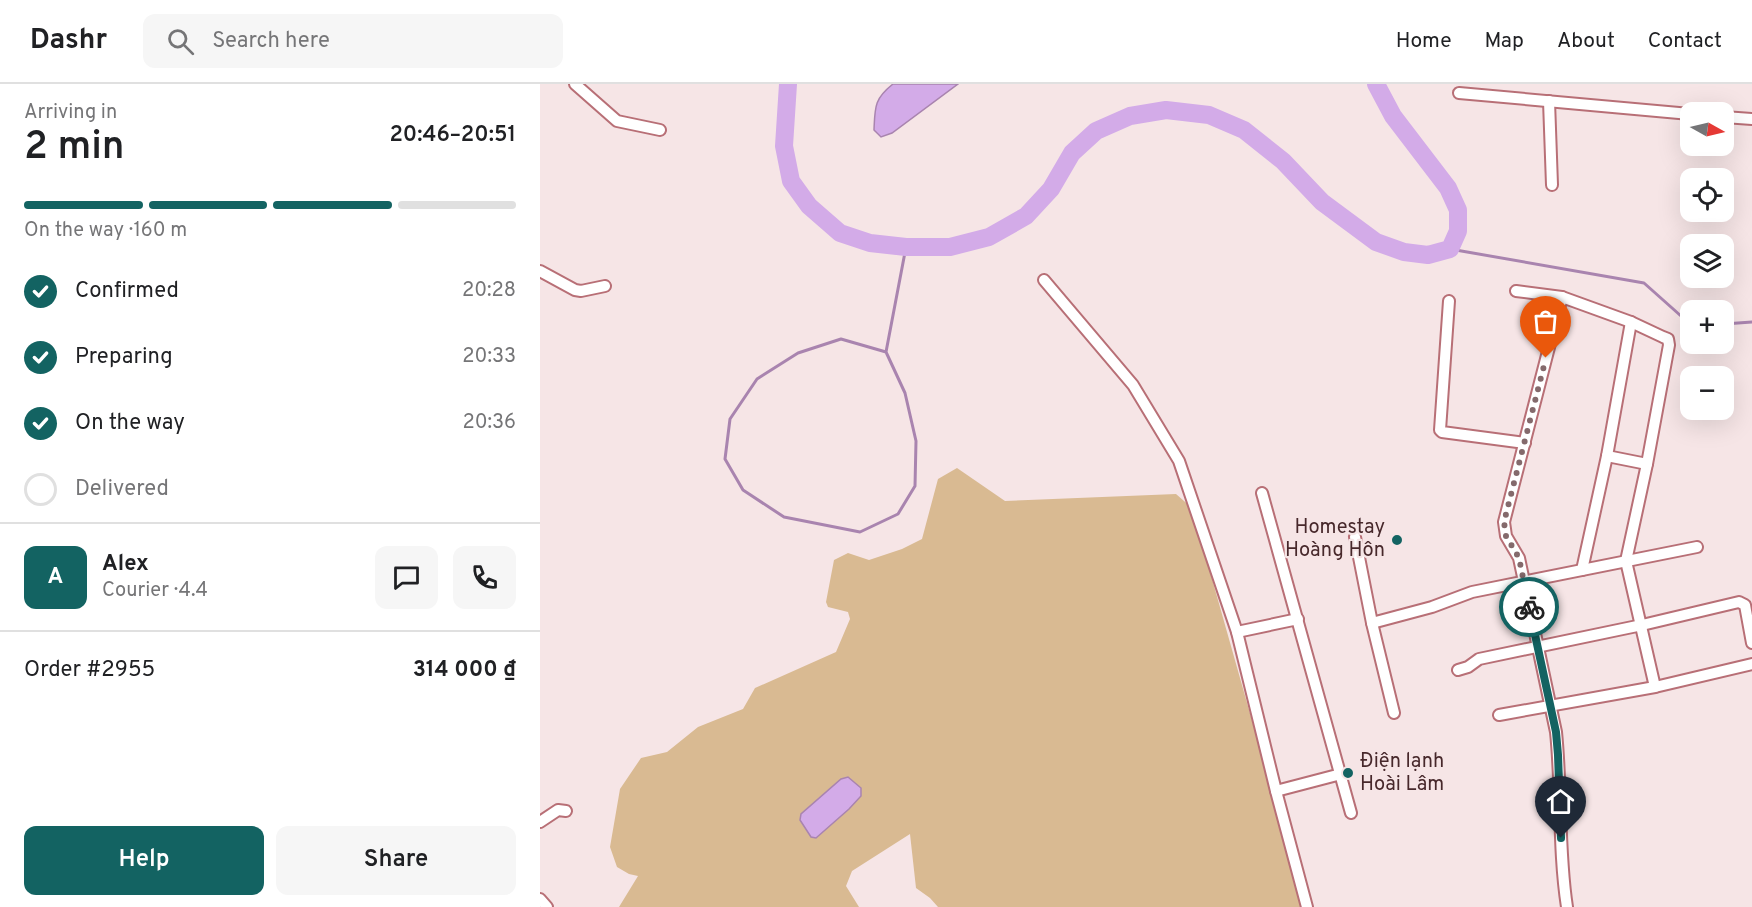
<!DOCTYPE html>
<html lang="en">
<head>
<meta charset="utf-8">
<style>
  :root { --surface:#fff; --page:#f6f6f6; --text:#202124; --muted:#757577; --line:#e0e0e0; --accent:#136362 }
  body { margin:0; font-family:Overpass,sans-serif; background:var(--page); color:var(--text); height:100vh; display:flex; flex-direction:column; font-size:22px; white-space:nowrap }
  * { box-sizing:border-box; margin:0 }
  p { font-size:20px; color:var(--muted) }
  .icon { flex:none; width:33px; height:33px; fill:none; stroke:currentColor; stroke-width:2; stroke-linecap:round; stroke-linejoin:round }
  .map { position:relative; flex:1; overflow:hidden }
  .side { display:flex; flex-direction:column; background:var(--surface); width:540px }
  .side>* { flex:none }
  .needle { width:39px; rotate:98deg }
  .fabs { position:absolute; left:1140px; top:18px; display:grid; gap:12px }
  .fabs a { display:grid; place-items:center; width:54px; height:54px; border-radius:12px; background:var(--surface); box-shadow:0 6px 24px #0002; font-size:30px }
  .pin { position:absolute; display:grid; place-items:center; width:51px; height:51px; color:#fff; margin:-62px -26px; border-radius:50% 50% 50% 0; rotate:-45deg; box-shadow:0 0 6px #0007 }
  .pin .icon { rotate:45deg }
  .courier { position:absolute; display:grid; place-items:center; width:60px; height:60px; margin:-30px; border:4px solid #136362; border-radius:50%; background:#fff; color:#222; box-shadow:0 2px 8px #0007 }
  .summary em { font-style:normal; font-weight:600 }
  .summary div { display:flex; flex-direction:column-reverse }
  .summary { display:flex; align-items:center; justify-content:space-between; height:102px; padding:0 24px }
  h1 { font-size:39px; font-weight:600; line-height:45px }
  .bar { display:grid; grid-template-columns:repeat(4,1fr); gap:9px 6px; align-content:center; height:72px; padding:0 24px }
  .bar i { height:8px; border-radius:4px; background:var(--line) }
  .bar .active { background:var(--accent) }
  .bar p { grid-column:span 4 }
  .line { display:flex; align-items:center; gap:15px; padding:0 24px; border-top:2px solid var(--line) }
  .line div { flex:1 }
  .round { display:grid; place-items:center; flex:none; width:63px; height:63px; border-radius:12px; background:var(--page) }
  ol { padding:0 24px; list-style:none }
  li { display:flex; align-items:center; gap:18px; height:66px }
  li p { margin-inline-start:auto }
  li .icon { padding:6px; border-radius:50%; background:var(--accent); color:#fff; stroke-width:4 }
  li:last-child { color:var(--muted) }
  li i { width:33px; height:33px; border:3px solid var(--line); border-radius:50% }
  .cta { display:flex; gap:12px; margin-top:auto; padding:12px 24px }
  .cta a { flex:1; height:69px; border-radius:12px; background:var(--accent); color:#fff; font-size:24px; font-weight:600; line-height:69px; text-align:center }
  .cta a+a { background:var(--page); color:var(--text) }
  header { display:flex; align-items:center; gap:36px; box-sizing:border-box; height:84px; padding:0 30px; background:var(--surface); border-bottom:2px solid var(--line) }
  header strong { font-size:28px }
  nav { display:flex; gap:33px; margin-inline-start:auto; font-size:21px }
  .search { width:420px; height:54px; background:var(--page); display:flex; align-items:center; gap:15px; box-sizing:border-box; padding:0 21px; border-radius:12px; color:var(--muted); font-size:22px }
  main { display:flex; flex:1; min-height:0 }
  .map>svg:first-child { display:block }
  .green { fill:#d9ba92 }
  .water { fill:#d3abe8; stroke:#a984af; stroke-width:1.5 }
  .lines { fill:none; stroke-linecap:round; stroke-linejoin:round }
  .stream { stroke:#a984af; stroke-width:3 }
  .river { stroke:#d3abe8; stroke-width:18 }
  .minor-casing { stroke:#b86f76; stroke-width:14 }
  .minor { stroke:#fff; stroke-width:10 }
  .done { stroke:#846a6c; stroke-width:6; stroke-dasharray:0 10.8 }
  .route { stroke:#136362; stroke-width:8 }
  .poi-dot { fill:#136362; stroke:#f6e5e6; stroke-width:2 }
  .labels { text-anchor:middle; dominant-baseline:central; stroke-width:4.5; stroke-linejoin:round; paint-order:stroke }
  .poi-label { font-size:20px; fill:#47282b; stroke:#f6e5e6; text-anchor:end }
</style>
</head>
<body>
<header>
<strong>Dashr</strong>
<div class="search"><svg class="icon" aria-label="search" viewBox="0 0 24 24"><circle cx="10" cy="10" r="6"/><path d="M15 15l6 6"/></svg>Search here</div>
<nav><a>Home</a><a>Map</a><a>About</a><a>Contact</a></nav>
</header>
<main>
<section class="side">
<div class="summary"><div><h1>2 min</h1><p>Arriving in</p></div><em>20:46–20:51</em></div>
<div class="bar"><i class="active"></i><i class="active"></i><i class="active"></i><i></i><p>On the way · 160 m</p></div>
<ol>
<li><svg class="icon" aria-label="check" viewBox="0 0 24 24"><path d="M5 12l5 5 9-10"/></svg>Confirmed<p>20:28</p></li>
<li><svg class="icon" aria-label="check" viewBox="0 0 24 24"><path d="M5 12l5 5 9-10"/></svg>Preparing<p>20:33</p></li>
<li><svg class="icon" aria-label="check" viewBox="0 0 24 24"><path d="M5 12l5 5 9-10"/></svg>On the way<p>20:36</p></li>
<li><i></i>Delivered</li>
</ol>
<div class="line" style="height:108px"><b class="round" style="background:var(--accent);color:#fff">A</b><div><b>Alex</b><p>Courier · 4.4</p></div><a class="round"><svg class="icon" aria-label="chat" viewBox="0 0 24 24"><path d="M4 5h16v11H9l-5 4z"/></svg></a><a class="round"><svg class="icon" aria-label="phone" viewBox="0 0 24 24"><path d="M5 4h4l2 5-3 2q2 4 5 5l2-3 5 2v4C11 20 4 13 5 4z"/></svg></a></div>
<div class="line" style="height:78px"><div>Order #2955</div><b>314 000 ₫</b></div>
<div class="cta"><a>Help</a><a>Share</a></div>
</section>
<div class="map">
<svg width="1212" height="823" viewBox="0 0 1212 823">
  <rect width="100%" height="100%" fill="#f6e5e6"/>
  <!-- green -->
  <path class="green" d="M417,384L465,417L636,410L652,424L761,810V823H398L390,814L376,804L370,750L312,787L306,802L319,823H79L98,792L89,790L77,783L70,763L80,705L101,674L127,668L158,643L203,625L215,604L296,568L310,535L308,528L288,523L286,518L294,476L308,469L329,476L362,465L382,455L398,395Z"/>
  <!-- water -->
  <g class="water">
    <path d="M353,0H418L352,49L341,53L334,46C335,23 334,15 353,0Z"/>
    <path d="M308,693L321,704V712L309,725L276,754L271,753L260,736L261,730L301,695Z"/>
  </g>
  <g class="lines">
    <!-- stream -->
    <g class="stream">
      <path d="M910,165L1104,199L1150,240"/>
      <path d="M1184,240L1212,238"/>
      <path d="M346,268L301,255L258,269L217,295L190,335L185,375L203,406L244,433L320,448L358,430L375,402L376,357L365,309L346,268L366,163"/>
    </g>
    <!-- river -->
    <path class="river" d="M248,0L244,62L251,97L269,122L300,149L330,159L366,163H410L449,153L486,132L511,105L532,69L556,47L590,32L626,26L669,31L704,46L743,77L782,118L836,158L864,168L888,171L910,165L918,147V126L908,104L853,32L836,0"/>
    <!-- minor casing -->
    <g class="minor-casing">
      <g id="minor">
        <path d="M35,0L77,37L120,46"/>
        <path d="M919,9L1150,30"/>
        <path d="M1009,17L1012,101"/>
        <path d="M1184,33L1212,35"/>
        <path d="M0,187L35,206L41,207L65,202"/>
        <path d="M504,196L593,301L639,377L697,548L736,707L767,823"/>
        <path d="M976,207L1022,213"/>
        <path d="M909,217L900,346L902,348L985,359"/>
        <path d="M1067,372L1107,380"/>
        <path d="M722,409L811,729"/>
        <path d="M815,453L832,539"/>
        <path d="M1042,486L1067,372L1091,238"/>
        <path d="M697,548L758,535"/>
        <path d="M918,586L928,583L939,575L1102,541L1199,518L1205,521L1212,559"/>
        <path d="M854,629L832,539L892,523L932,508L1157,463"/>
        <path d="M959,631L1115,603L1212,580"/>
        <path d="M736,707L801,690"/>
        <path d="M0,738L18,726L26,727"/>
        <path d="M0,815L7,823"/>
        <path d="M1027,823C1018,765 1022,706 1016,648L979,474L966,452L964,438L1022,213L1091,238L1123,253L1128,255L1129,261L1107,380L1086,477L1115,603"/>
      </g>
    </g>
    <!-- minor -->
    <use href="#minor" class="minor"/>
  </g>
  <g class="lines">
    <!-- done -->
    <path class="done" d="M989,523L979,474L966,452L964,438L1006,274"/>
    <!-- route -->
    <path class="route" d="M989,523L1016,648L1018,671L1021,754"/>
  </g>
  <!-- markers -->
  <g class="poi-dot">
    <circle cx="857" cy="456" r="6"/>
    <circle cx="808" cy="689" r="6"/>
  </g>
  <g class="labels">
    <!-- poi labels -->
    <g class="poi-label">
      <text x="845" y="444">Homestay<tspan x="845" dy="23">Hoàng Hôn</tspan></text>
      <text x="820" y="678" text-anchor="start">Điện lạnh<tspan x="820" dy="23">Hoài Lâm</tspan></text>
    </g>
  </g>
</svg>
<div class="fabs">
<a><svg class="needle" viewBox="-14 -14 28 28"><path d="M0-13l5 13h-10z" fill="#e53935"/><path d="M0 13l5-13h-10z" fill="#757577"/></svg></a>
<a><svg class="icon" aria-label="locate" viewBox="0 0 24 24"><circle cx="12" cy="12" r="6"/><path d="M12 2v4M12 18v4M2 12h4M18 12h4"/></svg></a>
<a><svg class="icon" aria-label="layers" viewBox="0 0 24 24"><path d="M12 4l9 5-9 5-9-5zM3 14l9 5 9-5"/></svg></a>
<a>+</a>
<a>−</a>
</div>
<div class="pin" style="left:1006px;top:274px;background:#ea580c"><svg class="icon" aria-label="bag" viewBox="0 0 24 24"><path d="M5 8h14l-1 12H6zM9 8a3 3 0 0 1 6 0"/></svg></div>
<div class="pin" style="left:1021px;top:754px;background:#1f2937"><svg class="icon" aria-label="home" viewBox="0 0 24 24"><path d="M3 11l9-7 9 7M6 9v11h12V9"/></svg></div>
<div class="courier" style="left:989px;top:523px"><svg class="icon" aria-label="bike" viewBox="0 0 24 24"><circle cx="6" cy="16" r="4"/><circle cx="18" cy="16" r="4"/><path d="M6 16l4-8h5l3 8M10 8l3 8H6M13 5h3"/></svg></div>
</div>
</main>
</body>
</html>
